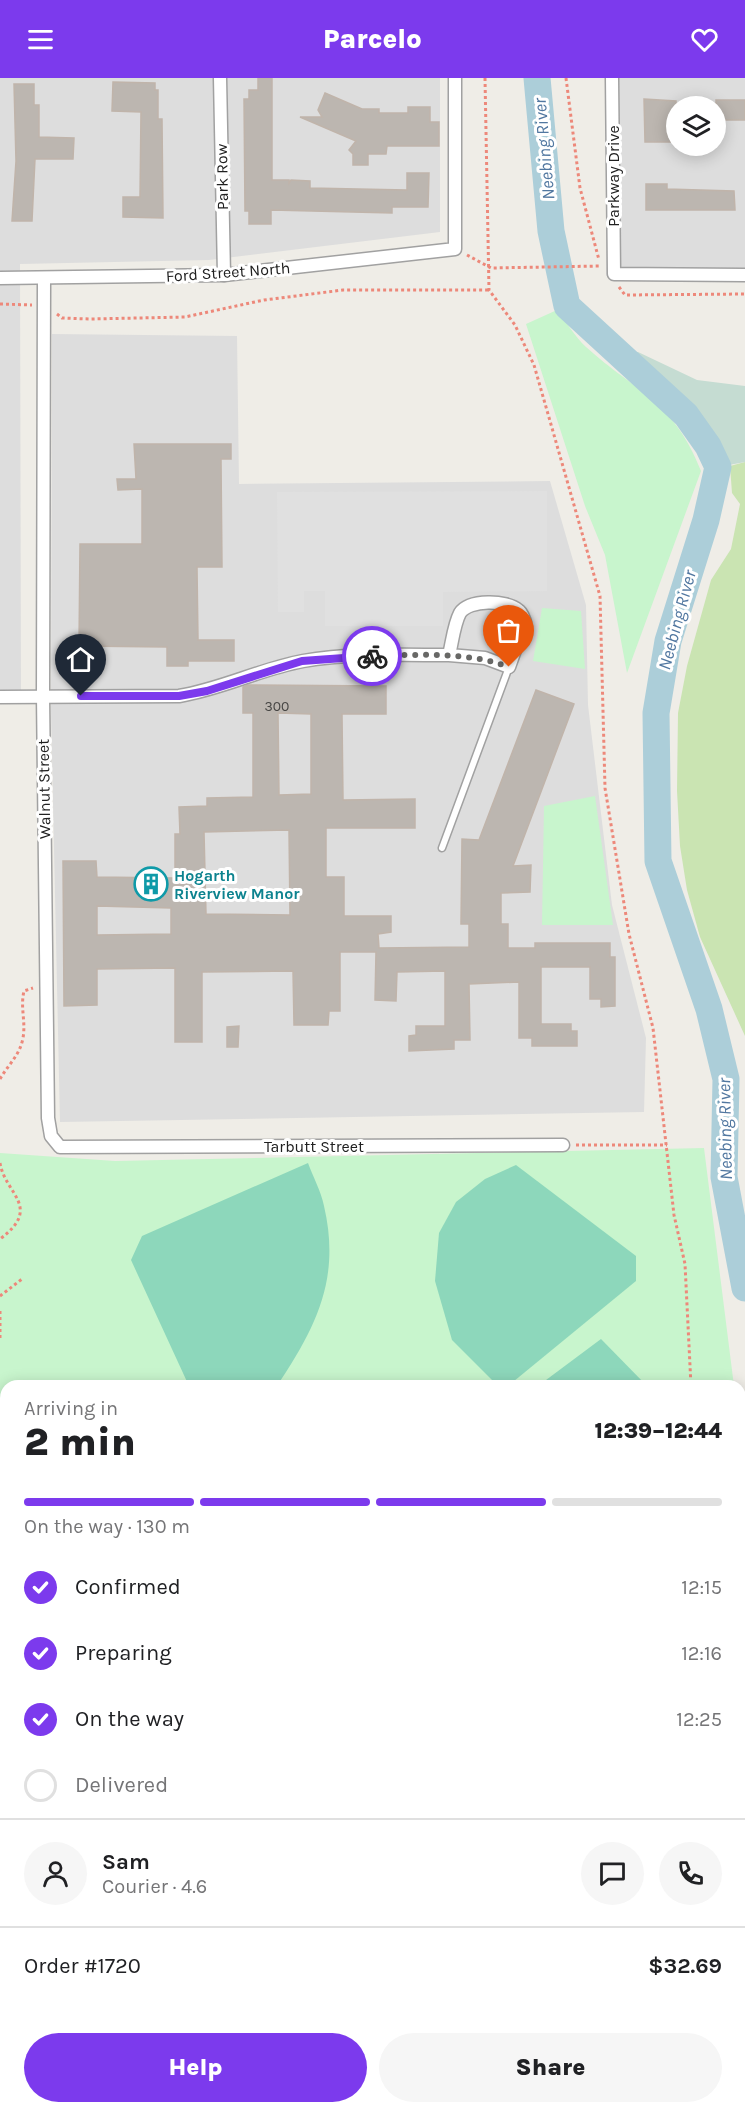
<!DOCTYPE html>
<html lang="en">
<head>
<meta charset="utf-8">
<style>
  :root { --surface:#fff; --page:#f6f6f6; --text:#202124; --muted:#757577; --line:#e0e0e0; --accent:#7c3aed }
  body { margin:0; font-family:Karla,sans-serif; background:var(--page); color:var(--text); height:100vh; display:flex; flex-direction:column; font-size:22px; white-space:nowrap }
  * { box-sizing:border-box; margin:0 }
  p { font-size:20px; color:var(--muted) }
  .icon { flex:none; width:33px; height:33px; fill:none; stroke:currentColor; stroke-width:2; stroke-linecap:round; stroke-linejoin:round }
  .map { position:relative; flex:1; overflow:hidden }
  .sheet { position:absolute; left:0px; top:1302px; width:746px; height:734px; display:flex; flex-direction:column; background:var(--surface); border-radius:18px 18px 0 0; box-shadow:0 3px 15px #0003 }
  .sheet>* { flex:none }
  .fabs { position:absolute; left:666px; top:18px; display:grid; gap:12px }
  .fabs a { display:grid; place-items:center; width:60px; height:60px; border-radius:50%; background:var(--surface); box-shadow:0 3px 15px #0003; font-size:30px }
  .pin { position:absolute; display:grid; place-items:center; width:51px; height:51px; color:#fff; margin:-62px -26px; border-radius:50% 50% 50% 0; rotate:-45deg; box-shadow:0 0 6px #0007 }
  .pin .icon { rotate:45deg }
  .courier { position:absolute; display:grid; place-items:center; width:60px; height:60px; margin:-30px; border:4px solid #7c3aed; border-radius:50%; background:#fff; color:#222; box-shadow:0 2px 8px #0007 }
  .summary em { font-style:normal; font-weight:800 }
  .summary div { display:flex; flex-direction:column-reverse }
  .summary { display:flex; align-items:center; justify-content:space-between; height:102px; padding:0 24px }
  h1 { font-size:39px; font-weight:800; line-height:45px }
  .bar { display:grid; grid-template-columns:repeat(4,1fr); gap:9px 6px; align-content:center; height:72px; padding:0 24px }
  .bar i { height:8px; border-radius:4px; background:var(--line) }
  .bar .on { background:var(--accent) }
  .bar p { grid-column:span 4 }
  .line { display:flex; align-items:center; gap:15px; padding:0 24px; border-top:2px solid var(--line) }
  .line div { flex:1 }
  .round { display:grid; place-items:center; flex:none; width:63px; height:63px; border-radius:32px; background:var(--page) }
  ol { padding:0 24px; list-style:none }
  li { display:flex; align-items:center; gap:18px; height:66px }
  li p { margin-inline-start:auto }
  li .icon { padding:6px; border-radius:50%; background:var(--accent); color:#fff; stroke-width:4 }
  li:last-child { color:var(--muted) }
  li i { width:33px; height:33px; border:3px solid var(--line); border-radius:50% }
  .primary-button { display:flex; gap:12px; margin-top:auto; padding:12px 24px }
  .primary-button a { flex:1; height:69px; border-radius:36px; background:var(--accent); color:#fff; font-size:24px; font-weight:800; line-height:69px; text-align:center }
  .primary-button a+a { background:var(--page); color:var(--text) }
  header { display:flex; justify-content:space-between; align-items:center; height:78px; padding:0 24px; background:var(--accent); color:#fff; font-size:27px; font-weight:800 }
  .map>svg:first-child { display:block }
  .residential { fill:#ddd; fill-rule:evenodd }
  .grass { fill:#cae4b2 }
  .wetland { fill:#c5dcd2 }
  .park { fill:#c8f5cd }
  .pitch { fill:#8dd7bb }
  .parking { fill:#e0e0e0 }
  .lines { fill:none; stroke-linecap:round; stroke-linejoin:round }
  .river { stroke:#acced9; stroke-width:27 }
  .building { fill:#bcb6b0; stroke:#c0b4aa; stroke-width:1.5; fill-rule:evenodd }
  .lane-casing { stroke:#a1a1a1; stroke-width:9 }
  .street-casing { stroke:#a1a1a1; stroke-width:15 }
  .path { stroke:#ed887a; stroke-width:3; stroke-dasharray:3 3; stroke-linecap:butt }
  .lane { stroke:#fff; stroke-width:6 }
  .street { stroke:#fff; stroke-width:12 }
  .done { stroke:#686866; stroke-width:6; stroke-dasharray:0 10.8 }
  .route { stroke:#7c3aed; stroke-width:8 }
  .labels { text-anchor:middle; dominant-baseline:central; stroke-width:6; stroke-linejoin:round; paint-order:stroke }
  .number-label { font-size:14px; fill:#474644 }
  .street-label { font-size:16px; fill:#202020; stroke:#fff }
  .culture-label { font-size:16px; font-weight:bold; fill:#0d838f; stroke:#fff; text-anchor:start }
  .water-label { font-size:18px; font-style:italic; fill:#5177a0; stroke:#fff }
</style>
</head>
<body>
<header><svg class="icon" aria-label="menu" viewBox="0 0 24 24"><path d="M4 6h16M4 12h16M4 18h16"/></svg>Parcelo<svg class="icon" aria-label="heart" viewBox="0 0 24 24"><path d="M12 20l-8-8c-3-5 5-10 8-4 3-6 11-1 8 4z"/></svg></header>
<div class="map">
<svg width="745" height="2035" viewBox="0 0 745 2035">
  <rect width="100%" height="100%" fill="#efede7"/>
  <!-- residential -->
  <g class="residential">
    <path d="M0,0H440V154L209,182L20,186L21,625H0Z"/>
    <path d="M608,0H745V193L606,198ZM676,28H716V68H676Z"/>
    <path d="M52,256L237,258L239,406L550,403L586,527L588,627L612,827L646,960L644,1034L60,1044L51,633Z"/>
    <path d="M0,1852H6V2030H653L652,2035H0Z"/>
  </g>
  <!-- grass -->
  <path class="grass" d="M745,384V958L700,859L687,812L680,768L677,713L678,635L687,588L711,502L731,471L740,426L732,415L730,388Z"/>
  <!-- wetland -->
  <path class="wetland" d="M616,274H638L697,302L745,308V384L718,389C695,340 656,308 616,274Z"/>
  <!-- park -->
  <g class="park">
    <path d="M557,232C566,243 575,259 586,269C636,314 674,323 701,393L627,595L605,477L585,428L526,246Z"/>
    <path d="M542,530L581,533L585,591L533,583Z"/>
    <path d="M595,718L613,847H542L544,728Z"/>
    <path d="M704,1070L734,1308H6V1852H0V1075L115,1083Z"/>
    <path d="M740,1354L745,1398V1702L740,1733Z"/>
  </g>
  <!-- pitch -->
  <g class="pitch">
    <path d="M308,1085C313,1099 321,1113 324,1128C341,1201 316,1249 277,1308H189L131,1182L142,1158Z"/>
    <path d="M516,1087L636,1178V1203L508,1308H498L452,1262L435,1203L439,1155L456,1124L485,1101Z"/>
    <path d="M601,1261L647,1308H538Z"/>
    <rect x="0" y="1516" width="6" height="336"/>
  </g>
  <!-- parking -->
  <path class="parking" d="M547,413V513L443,514V548H325V513H304V534H278L277,414Z"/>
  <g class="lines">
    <!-- river -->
    <g class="river">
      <path d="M537,0L551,153L567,228L686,337L708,368L718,389L706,442L668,563L656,635L658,783L709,931L726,1001L724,1099L745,1210"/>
      <path d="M740,1818L745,1798"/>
      <path d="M685,2035L686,2030"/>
    </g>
  </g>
  <!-- building -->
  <g class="building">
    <path d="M258,0H272V102H289V105L291,102L310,103V110L407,112V95H429L428,129H392V135L271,132V146H249V133H245L244,21H249V12H258Z"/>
    <path d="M113,4L155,5V12H158V41H162L163,140L123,139V119H140L141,34L112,33Z"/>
    <path d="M14,6H34V27H39V59L74,60L73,81H35L32,143H12L16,83Z"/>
    <path d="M325,15L362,31H379V35H408V29H430V44H439V68H387L386,76H368V87H353V76L349,72L356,63L300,39H322L318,32Z"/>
    <path d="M644,21L676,23V64H645Z"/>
    <rect x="716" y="22" width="29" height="20"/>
    <path d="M646,106H667V111L734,113L735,132H646Z"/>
    <path d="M134,366H231V381H221L222,489H197L198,562H234V583H188V588H167V569L79,568L80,466H142V411L118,412L117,401H136Z"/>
    <path d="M248,607L386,608V636H342L343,722L415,721V750H326V799H344V838H391V854L378,856L379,870L469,869V846H461L462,761L479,762L536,612L574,626L513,788L531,787L530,814L501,815V846H508V870H535V865H610V879H615V928L601,929V921H590V889H541V946H571V953H577V968H532V960H519V904L469,906L470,962H454V971L409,973V958L416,957V948H445V893L397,894L396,923L375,922L376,874H340V933H329L328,947H294L293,893L202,894V964H175V890L97,891V927L64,928L63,783H96L97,799L175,800V756H180L179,729L207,728V720L253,719V635H243V609ZM278,635L311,636V716L279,717ZM289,752L290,837L206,836L204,754ZM97,828L171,830V856L97,857Z"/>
    <path d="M239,948L238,969H227V949Z"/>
  </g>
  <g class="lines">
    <!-- lane casing -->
    <g class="lane-casing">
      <path id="lane" d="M442,770L509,589"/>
    </g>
    <!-- street casing -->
    <g class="street-casing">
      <g id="street">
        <path d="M220,0L224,197"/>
        <path d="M612,0L614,196L745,197"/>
        <path d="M0,200L224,197L455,171V0"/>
        <path d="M44,201L43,618L48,1040L51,1058L60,1069L563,1067"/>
        <path d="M0,619L179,618C222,611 260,591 303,583C350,575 401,577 449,577C452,565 454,546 460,535C469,521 507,522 518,532C522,534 523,539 525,544L509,589L485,580L449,577"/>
        <path d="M0,1505H6"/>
        <path d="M0,1955H6"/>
        <path d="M563,2035L564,2030"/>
      </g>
    </g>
    <!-- path -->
    <g class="path">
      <path d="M485,0L489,212L515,247L534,287L600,518L605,710L629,856L653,950L674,1137L685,1186L691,1308"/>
      <path d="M566,0L580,110L599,182"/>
      <path d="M467,177L491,190L601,188"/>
      <path d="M619,209L625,217L745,216"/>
      <path d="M0,226L32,227"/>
      <path d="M57,236L62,240L89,241L185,239L264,222L343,212H489"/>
      <path d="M0,1001C8,987 20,977 23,960C26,943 20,930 24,913L33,910"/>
      <path d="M576,1067H667"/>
      <path d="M0,1085C5,1116 43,1129 0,1161"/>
      <path d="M0,1218L22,1201"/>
      <path d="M0,1233V1261"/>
      <path d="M740,1517L745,1518"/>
    </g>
    <!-- lane -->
    <use href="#lane" class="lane"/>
    <!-- street -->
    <use href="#street" class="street"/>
  </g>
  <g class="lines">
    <!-- done -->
    <path class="done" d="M372,578C419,577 465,573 509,589"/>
    <!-- route -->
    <path class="route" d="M81,618H179L207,613L302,583L372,578"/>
  </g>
  <!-- icons -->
  <defs>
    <g id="building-ring" transform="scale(1.725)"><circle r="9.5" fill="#fff" stroke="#0f9aa8" stroke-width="1.5"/><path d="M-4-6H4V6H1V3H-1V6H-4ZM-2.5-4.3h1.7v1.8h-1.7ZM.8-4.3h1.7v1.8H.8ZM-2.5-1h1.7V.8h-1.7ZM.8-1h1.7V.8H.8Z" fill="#0f9aa8"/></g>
  </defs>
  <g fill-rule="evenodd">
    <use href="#building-ring" x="151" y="806"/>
  </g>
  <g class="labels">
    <!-- number labels -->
    <g class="number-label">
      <text x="277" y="628">300</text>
    </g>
    <!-- street labels -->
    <g class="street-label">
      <text transform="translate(613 98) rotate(-90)">Parkway Drive</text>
      <text transform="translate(222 99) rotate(-91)">Park Row</text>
      <text transform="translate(228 194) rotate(-4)">Ford Street North</text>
      <text transform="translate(44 711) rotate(-91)">Walnut Street</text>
      <text x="314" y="1068">Tarbutt Street</text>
    </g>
    <!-- culture labels -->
    <g class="culture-label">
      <text x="174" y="797">Hogarth<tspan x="174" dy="18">Riverview Manor</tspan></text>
    </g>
    <!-- water labels -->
    <g class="water-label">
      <text transform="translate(544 71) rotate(-95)">Neebing River</text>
      <text transform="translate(677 542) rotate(-75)">Neebing River</text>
      <text transform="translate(725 1051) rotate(-91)">Neebing River</text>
    </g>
  </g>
</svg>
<div class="fabs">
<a><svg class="icon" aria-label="layers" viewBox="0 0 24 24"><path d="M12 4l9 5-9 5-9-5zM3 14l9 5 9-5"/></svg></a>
</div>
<div class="pin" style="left:509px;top:589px;background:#ea580c"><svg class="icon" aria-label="bag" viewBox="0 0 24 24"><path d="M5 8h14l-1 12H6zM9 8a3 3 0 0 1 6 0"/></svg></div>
<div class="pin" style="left:81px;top:618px;background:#1f2937"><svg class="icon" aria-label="home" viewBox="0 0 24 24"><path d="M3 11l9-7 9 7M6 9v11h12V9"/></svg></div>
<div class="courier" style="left:372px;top:578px"><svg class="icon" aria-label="bike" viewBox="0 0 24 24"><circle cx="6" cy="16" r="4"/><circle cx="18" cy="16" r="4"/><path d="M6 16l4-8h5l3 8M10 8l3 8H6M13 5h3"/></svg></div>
<section class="sheet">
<div class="summary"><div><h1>2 min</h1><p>Arriving in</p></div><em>12:39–12:44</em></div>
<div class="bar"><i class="on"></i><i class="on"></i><i class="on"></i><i></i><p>On the way · 130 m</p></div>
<ol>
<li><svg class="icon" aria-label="check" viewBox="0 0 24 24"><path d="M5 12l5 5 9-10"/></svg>Confirmed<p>12:15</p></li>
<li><svg class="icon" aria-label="check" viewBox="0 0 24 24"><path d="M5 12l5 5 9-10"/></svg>Preparing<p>12:16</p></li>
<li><svg class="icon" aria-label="check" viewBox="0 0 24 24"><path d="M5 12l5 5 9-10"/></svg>On the way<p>12:25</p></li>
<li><i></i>Delivered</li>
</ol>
<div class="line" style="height:108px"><a class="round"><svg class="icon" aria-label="person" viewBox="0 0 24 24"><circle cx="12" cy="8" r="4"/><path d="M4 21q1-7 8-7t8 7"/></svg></a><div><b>Sam</b><p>Courier · 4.6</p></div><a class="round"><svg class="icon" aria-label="chat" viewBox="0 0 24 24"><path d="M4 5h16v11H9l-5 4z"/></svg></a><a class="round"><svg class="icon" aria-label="phone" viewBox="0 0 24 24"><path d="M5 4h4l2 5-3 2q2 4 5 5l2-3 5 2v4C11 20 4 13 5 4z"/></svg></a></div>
<div class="line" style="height:78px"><div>Order #1720</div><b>$32.69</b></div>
<div class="primary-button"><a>Help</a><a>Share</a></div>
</section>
</div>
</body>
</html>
